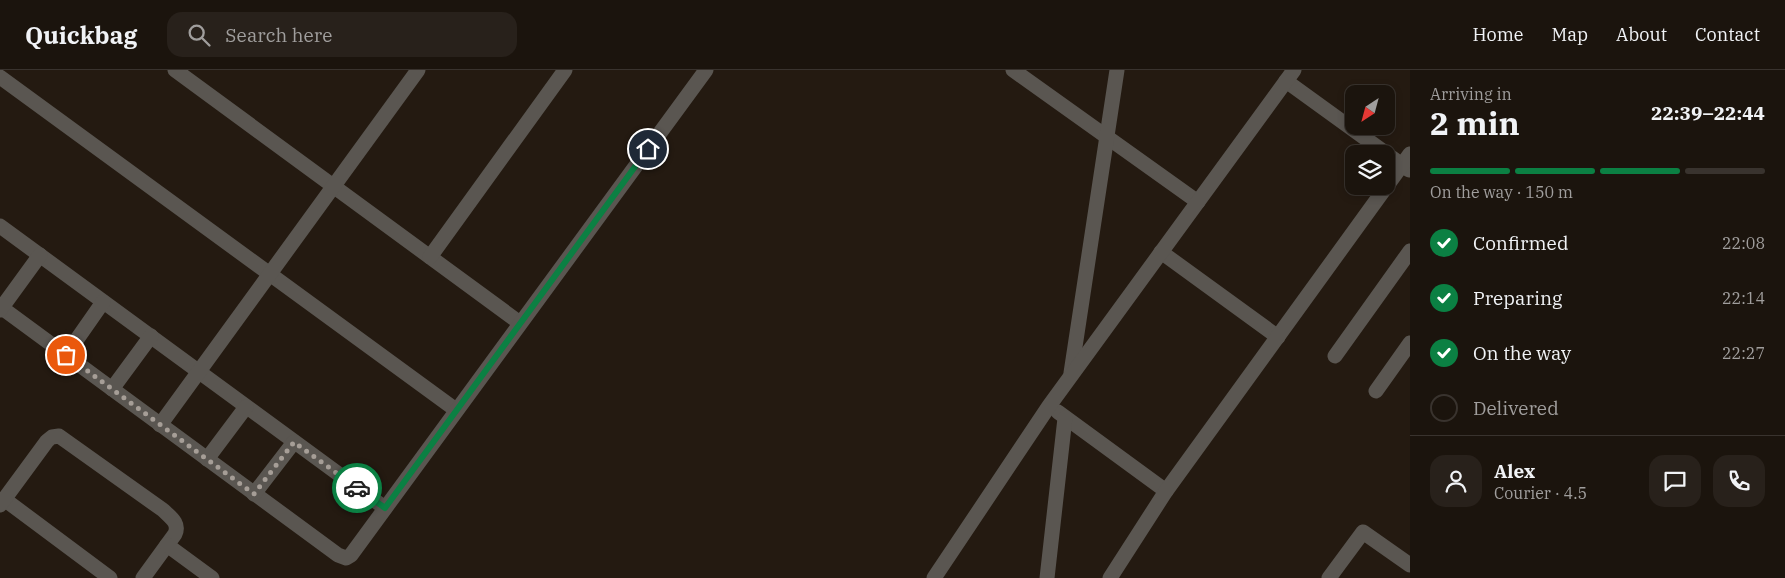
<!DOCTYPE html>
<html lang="en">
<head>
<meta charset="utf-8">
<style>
  :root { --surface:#1b140d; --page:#28211b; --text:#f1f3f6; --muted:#a09e9d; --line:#39332e; --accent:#0b8043 }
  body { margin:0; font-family:"IBM Plex Serif",serif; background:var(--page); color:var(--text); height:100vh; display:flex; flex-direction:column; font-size:19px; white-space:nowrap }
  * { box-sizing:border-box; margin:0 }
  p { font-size:16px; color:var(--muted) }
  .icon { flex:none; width:28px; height:28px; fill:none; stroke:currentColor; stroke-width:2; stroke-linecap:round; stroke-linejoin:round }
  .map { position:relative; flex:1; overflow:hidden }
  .sheet { display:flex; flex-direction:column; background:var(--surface); width:375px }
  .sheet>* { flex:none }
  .needle { width:32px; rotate:216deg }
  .controls { position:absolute; left:1345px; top:15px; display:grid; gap:10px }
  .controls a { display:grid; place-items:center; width:50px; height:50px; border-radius:10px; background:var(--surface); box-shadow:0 2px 8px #0003,0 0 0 1px var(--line); font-size:25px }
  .pin { position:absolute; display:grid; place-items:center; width:42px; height:42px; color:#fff; margin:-21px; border:2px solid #fff; border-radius:50%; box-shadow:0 1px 5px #0007 }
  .courier { position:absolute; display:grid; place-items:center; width:50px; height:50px; margin:-25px; border:4px solid #0b8043; border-radius:50%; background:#fff; color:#222; box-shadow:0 1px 6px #0007 }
  .overview em { font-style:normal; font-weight:700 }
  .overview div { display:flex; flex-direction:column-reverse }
  .overview { display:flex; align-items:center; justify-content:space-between; height:85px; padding:0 20px }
  h1 { font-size:32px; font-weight:700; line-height:38px }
  .bar { display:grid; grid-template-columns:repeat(4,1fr); gap:8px 5px; align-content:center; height:60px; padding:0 20px }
  .bar i { height:6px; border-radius:4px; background:var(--line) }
  .bar .active { background:var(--accent) }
  .bar p { grid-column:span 4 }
  .line { display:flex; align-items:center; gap:12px; padding:0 20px; border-top:1px solid var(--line) }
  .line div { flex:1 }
  .round { display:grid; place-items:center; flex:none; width:52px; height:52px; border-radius:15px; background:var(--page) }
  ol { padding:0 20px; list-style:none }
  li { display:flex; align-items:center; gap:15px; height:55px }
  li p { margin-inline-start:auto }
  li .icon { padding:5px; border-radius:50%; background:var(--accent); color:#fff; stroke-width:4 }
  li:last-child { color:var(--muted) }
  li i { width:28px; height:28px; border:2px solid var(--line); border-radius:50% }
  header { display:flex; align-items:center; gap:30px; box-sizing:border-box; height:70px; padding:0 25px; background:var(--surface); border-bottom:1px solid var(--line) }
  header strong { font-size:24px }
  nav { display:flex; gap:28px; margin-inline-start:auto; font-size:18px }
  .search { width:350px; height:45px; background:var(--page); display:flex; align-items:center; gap:12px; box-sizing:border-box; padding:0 18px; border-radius:15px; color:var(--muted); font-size:19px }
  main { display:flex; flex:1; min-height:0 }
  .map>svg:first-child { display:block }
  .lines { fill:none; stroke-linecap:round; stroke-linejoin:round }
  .street { stroke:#5a5651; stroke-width:15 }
  .done { stroke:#a69e97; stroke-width:5; stroke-dasharray:0 9 }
  .route { stroke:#0b8043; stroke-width:6 }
</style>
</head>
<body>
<header>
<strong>Quickbag</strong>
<div class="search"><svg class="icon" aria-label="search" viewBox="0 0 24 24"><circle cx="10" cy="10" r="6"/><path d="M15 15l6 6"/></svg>Search here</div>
<nav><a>Home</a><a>Map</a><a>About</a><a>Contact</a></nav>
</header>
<main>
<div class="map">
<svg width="1410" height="508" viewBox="0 0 1410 508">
  <rect width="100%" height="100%" fill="#241a11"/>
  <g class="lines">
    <!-- street -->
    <g class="street">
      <path d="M175,0L520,253"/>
      <path d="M1013,0L1198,132"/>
      <path d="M0,7L456,340"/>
      <path d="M1286,11L1409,100"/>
      <path d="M0,156L385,438"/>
      <path d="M1161,182L1278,267"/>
      <path d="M430,187L565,0"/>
      <path d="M2,238L338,485L346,488L351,485L706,0"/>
      <path d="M0,240L40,185"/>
      <path d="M66,285L103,232"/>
      <path d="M1335,286L1410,181"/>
      <path d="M1071,303L1117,0"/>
      <path d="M112,319L151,266"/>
      <path d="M1376,321L1410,273"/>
      <path d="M1058,342L1166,421"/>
      <path d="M160,355L418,0"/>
      <path d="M207,389L246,337"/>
      <path d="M254,424L294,372"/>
      <path d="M4,429L110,508"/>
      <path d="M0,435L47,371L52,367L59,366L163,440C170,447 180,453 175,464L143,508"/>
      <path d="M167,475L212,508"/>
      <path d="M934,508L1049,336L1294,0"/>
      <path d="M1047,508L1065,348"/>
      <path d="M1110,508L1166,421L1410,84"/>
      <path d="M1329,508L1363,462L1410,495"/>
    </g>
  </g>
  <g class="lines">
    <!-- done -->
    <path class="done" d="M66,285L254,424L294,372L357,418"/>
    <!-- route -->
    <path class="route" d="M357,418L385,438L648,79"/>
  </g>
</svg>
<div class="controls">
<a><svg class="needle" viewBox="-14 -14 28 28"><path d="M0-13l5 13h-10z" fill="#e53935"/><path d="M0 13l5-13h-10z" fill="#a09e9d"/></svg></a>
<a><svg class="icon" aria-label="layers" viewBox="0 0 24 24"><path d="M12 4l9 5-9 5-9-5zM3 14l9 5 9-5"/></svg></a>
</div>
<div class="pin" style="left:66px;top:285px;background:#ea580c"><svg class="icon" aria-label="bag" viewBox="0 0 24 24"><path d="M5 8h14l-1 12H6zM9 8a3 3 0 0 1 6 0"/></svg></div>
<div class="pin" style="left:648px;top:79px;background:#1f2937"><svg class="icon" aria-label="home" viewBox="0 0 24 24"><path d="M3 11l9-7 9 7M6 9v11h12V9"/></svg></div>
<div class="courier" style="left:357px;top:418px"><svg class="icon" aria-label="car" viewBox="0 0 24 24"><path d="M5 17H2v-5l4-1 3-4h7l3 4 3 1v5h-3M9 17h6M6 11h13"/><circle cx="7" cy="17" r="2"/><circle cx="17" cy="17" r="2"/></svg></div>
</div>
<section class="sheet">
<div class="overview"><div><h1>2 min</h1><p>Arriving in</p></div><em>22:39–22:44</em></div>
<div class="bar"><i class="active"></i><i class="active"></i><i class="active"></i><i></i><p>On the way · 150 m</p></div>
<ol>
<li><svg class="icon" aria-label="check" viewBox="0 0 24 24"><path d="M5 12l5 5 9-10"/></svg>Confirmed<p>22:08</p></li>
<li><svg class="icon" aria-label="check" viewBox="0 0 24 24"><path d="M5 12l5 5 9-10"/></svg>Preparing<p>22:14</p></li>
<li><svg class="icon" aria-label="check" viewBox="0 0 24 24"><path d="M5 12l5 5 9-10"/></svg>On the way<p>22:27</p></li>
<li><i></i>Delivered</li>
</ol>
<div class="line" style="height:90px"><a class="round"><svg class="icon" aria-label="person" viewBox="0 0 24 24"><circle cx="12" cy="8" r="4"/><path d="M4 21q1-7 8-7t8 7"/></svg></a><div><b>Alex</b><p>Courier · 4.5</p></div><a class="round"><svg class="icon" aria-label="chat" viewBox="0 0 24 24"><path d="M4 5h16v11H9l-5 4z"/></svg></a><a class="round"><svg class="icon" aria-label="phone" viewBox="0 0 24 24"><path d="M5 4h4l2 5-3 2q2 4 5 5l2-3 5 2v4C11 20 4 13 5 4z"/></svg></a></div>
</section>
</main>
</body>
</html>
